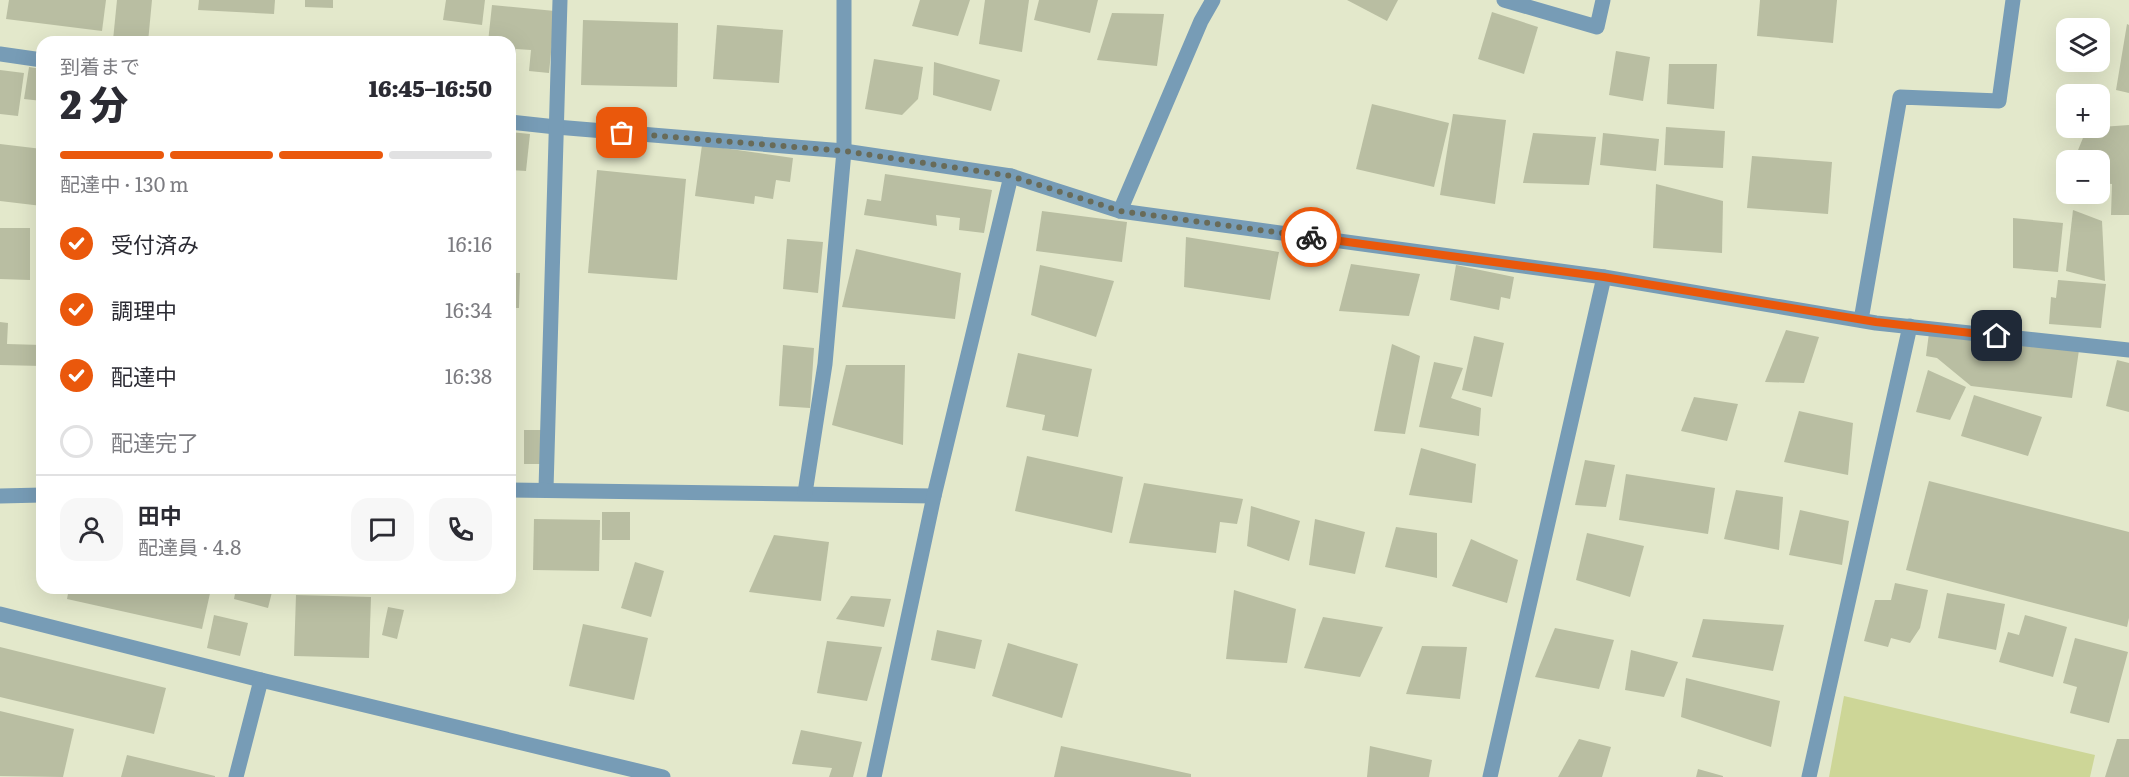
<!DOCTYPE html>
<html lang="ja">
<head>
<meta charset="utf-8">
<style>
  :root { --surface:#fff; --page:#f7f7f7; --text:#2b2b33; --muted:#7c7c81; --line:#e1e1e2; --accent:#ea580c }
  body { margin:0; font-family:Literata,"Noto Sans JP",serif; background:var(--page); color:var(--text); height:100vh; display:flex; flex-direction:column; font-size:22px; white-space:nowrap }
  * { box-sizing:border-box; margin:0 }
  p { font-size:20px; color:var(--muted) }
  .icon { flex:none; width:33px; height:33px; fill:none; stroke:currentColor; stroke-width:2; stroke-linecap:round; stroke-linejoin:round }
  .map { position:relative; flex:1; overflow:hidden }
  .drawer { position:absolute; left:36px; top:36px; width:480px; height:558px; display:flex; flex-direction:column; background:var(--surface); border-radius:18px; box-shadow:0 6px 24px #0002 }
  .drawer>* { flex:none }
  .fabs { position:absolute; left:2056px; top:18px; display:grid; gap:12px }
  .fabs a { display:grid; place-items:center; width:54px; height:54px; border-radius:12px; background:var(--surface); box-shadow:0 6px 24px #0002; font-size:30px }
  .pin { position:absolute; display:grid; place-items:center; width:51px; height:51px; color:#fff; margin:-26px; border-radius:12px; box-shadow:0 3px 9px #0006 }
  .courier { position:absolute; display:grid; place-items:center; width:60px; height:60px; margin:-30px; border:4px solid #ea580c; border-radius:50%; background:#fff; color:#222; box-shadow:0 2px 8px #0007 }
  .headline em { font-style:normal; font-weight:800 }
  .headline div { display:flex; flex-direction:column-reverse }
  .headline { display:flex; align-items:center; justify-content:space-between; height:102px; padding:0 24px }
  h1 { font-size:39px; font-weight:800; line-height:45px }
  .bar { display:grid; grid-template-columns:repeat(4,1fr); gap:9px 6px; align-content:center; height:72px; padding:0 24px }
  .bar i { height:8px; border-radius:4px; background:var(--line) }
  .bar .on { background:var(--accent) }
  .bar p { grid-column:span 4 }
  .line { display:flex; align-items:center; gap:15px; padding:0 24px; border-top:2px solid var(--line) }
  .line div { flex:1 }
  .round { display:grid; place-items:center; flex:none; width:63px; height:63px; border-radius:18px; background:var(--page) }
  ol { padding:0 24px; list-style:none }
  li { display:flex; align-items:center; gap:18px; height:66px }
  li p { margin-inline-start:auto }
  li .icon { padding:6px; border-radius:50%; background:var(--accent); color:#fff; stroke-width:4 }
  li:last-child { color:var(--muted) }
  li i { width:33px; height:33px; border:3px solid var(--line); border-radius:50% }
  .map>svg:first-child { display:block }
  .green { fill:#cdd697 }
  .building { fill:#b9bea2 }
  .lines { fill:none; stroke-linecap:round; stroke-linejoin:round }
  .street { stroke:#779cb6; stroke-width:15 }
  .done { stroke:#686b59; stroke-width:6; stroke-dasharray:0 10.8 }
  .route { stroke:#ea580c; stroke-width:8 }
</style>
</head>
<body>
<div class="map">
<svg width="2129" height="777" viewBox="0 0 2129 777">
  <rect width="100%" height="100%" fill="#e3e8cb"/>
  <!-- green -->
  <path class="green" d="M1844,696L2095,755L2090,777H1829Z"/>
  <!-- building -->
  <g class="building">
    <path d="M9,0H106L102,31L6,19Z"/>
    <path d="M117,0H152L148,42L113,40Z"/>
    <path d="M199,0H275L274,14L198,10Z"/>
    <path d="M305,0H333V8L305,7Z"/>
    <path d="M446,0H485L482,25L443,20Z"/>
    <path d="M920,0H970L958,36L912,26Z"/>
    <path d="M985,0H1029L1022,52L979,44Z"/>
    <path d="M1039,0H1098L1090,33L1034,20Z"/>
    <path d="M1347,0H1398L1387,21Z"/>
    <path d="M1760,0H1837L1833,43L1757,36Z"/>
    <path d="M492,5L555,11L549,73L529,71L531,50L516,49L512,86H510V42H488Z"/>
    <path d="M1492,12L1538,27L1524,74L1478,59Z"/>
    <path d="M1112,13L1164,14L1157,66L1097,60Z"/>
    <path d="M583,20L678,23L677,87L581,85Z"/>
    <path d="M2127,24L2129,25V93L2116,90Z"/>
    <path d="M717,25L783,30L779,83L713,79Z"/>
    <path d="M1616,51L1650,57L1643,101L1609,95Z"/>
    <path d="M874,59L923,67L918,99L902,115L865,109Z"/>
    <path d="M934,62L1000,80L991,111L933,95Z"/>
    <path d="M1669,64H1717L1714,109L1667,104Z"/>
    <path d="M29,67L42,69V101L24,99Z"/>
    <path d="M0,70L24,73L18,116L0,114Z"/>
    <path d="M1372,104L1449,123L1434,187L1356,169Z"/>
    <path d="M1453,114L1506,120L1495,204L1440,195Z"/>
    <path d="M2129,125V215H2111L2112,184L2100,183V160H2074L2087,128Z"/>
    <path d="M1666,127L1725,131L1723,168L1664,165Z"/>
    <path d="M510,132L530,134L526,171L510,170Z"/>
    <path d="M1533,133L1596,137L1589,185L1523,183Z"/>
    <path d="M1603,133L1659,139L1656,171L1600,165Z"/>
    <path d="M0,144L42,149V206L0,201Z"/>
    <path d="M702,145L793,158L790,182L776,180L773,199L755,196L754,204L695,196Z"/>
    <path d="M1752,156L1832,162L1828,214L1747,208Z"/>
    <path d="M597,170L686,179L677,280L588,273Z"/>
    <path d="M885,174L992,190L984,233L959,230L960,218L936,215L937,226L864,215L867,199L881,201Z"/>
    <path d="M1656,184L1723,201L1722,253L1653,248Z"/>
    <path d="M2073,210L2102,221L2105,281L2066,271Z"/>
    <path d="M1042,211L1127,222L1122,262L1036,251Z"/>
    <path d="M2013,218L2063,223L2058,272L2013,268Z"/>
    <path d="M0,228H30V280L0,279Z"/>
    <path d="M1186,237L1279,252L1270,300L1184,287Z"/>
    <path d="M787,239L823,242L818,293L783,289Z"/>
    <path d="M856,249L961,273L955,319L842,307Z"/>
    <path d="M1351,264L1420,274L1409,316L1339,311Z"/>
    <path d="M1040,265L1114,281L1096,337L1031,315Z"/>
    <path d="M1456,265L1514,277L1510,299L1501,297L1499,310L1450,300Z"/>
    <path d="M510,273H520L519,308H510Z"/>
    <path d="M2058,280L2106,284L2101,328L2049,324L2051,297L2056,298Z"/>
    <path d="M0,322L8,323L7,344L42,345V366L0,365Z"/>
    <path d="M1786,330L1819,337L1804,383L1765,382Z"/>
    <path d="M1929,333L2079,350L2072,398L1971,386L1937,358L1926,356Z"/>
    <path d="M1474,336L1504,343L1492,397L1462,390Z"/>
    <path d="M1392,344L1420,356L1405,434L1374,431Z"/>
    <path d="M783,345L814,348L810,408L779,406Z"/>
    <path d="M1018,353L1092,369L1078,437L1042,430L1045,415L1006,407Z"/>
    <path d="M2117,360L2129,363V412L2106,406Z"/>
    <path d="M1434,362L1463,368L1451,398L1481,408L1479,436L1419,427Z"/>
    <path d="M846,365H905L903,445L832,425Z"/>
    <path d="M1928,370L1966,387L1950,420L1916,412Z"/>
    <path d="M1974,395L2042,417L2028,456L1961,436Z"/>
    <path d="M1694,397L1738,404L1727,441L1681,431Z"/>
    <path d="M1799,411L1853,423L1848,475L1784,462Z"/>
    <rect x="524" y="430" width="19" height="34"/>
    <path d="M1421,448L1476,464L1472,503L1409,495Z"/>
    <path d="M1027,456L1123,477L1112,533L1015,511Z"/>
    <path d="M1585,460L1615,465L1606,507L1575,505Z"/>
    <path d="M1626,474L1715,488L1708,534L1619,520Z"/>
    <path d="M1929,481L2129,532V618L2127,627L1906,570Z"/>
    <path d="M1144,483L1243,499L1237,524L1220,522L1216,553L1129,543Z"/>
    <path d="M1736,490L1783,497L1779,550L1724,539Z"/>
    <path d="M1251,506L1300,521L1289,561L1247,546Z"/>
    <path d="M1800,510L1849,521L1842,565L1789,555Z"/>
    <rect x="602" y="512" width="28" height="28"/>
    <path d="M534,519L600,520L599,571L533,570Z"/>
    <path d="M1315,519L1365,532L1355,574L1309,565Z"/>
    <path d="M1396,527L1437,533V578L1385,567Z"/>
    <path d="M1587,533L1644,546L1630,597L1576,580Z"/>
    <path d="M774,535L829,542L821,601L749,592Z"/>
    <path d="M1471,539L1518,560L1507,603L1452,586Z"/>
    <path d="M635,562L664,571L651,617L621,608Z"/>
    <path d="M1895,583L1928,590L1920,628L1910,643L1891,638L1888,647L1864,641L1875,600H1891Z"/>
    <path d="M69,588H206L211,589L202,629L67,599Z"/>
    <path d="M236,588H273L268,608L234,599Z"/>
    <path d="M1234,590L1296,609L1287,663L1226,659Z"/>
    <path d="M1947,593L2005,604L1996,650L1938,638Z"/>
    <path d="M296,595L371,597L369,658L294,656Z"/>
    <path d="M851,596L891,599L884,627L836,619Z"/>
    <path d="M388,607L404,610L397,639L382,635Z"/>
    <path d="M214,615L248,623L240,656L207,648Z"/>
    <path d="M2025,615L2067,627L2053,677L1999,662L2008,632L2019,635Z"/>
    <path d="M1323,617L1383,627L1360,677L1304,668Z"/>
    <path d="M1703,619L1784,625L1773,671L1692,657Z"/>
    <path d="M583,624L648,638L634,700L569,686Z"/>
    <path d="M1555,628L1614,640L1599,689L1535,677Z"/>
    <path d="M937,630L982,640L975,669L931,660Z"/>
    <path d="M2075,638L2128,652L2109,723L2070,713L2077,687L2063,683Z"/>
    <path d="M827,641L882,647L867,701L817,693Z"/>
    <path d="M1008,643L1078,664L1062,718L992,696Z"/>
    <path d="M1422,646L1467,647L1460,699L1406,694Z"/>
    <path d="M0,647L166,688L154,734L0,697Z"/>
    <path d="M1631,650L1678,662L1664,697L1625,690Z"/>
    <path d="M1686,678L1780,701L1771,747L1681,717Z"/>
    <path d="M0,711L74,729L63,777L0,776Z"/>
    <path d="M801,730L862,742L853,777H829L832,768L792,764Z"/>
    <path d="M1579,739L1611,747L1602,777H1558Z"/>
    <path d="M2117,739H2129V777H2105Z"/>
    <path d="M1061,746L1191,774V777H1054Z"/>
    <path d="M1370,746L1432,760L1429,777H1367Z"/>
    <path d="M127,755L215,776V777H121Z"/>
    <path d="M1698,769L1723,776V777H1696Z"/>
  </g>
  <g class="lines">
    <!-- street -->
    <g class="street">
      <path d="M1504,0L1597,27L1603,0"/>
      <path d="M0,54L42,60"/>
      <path d="M510,122L556,127L844,151L1011,176L1120,211L1604,277L1876,323L2129,350"/>
      <path d="M1120,211L1201,21L1213,0"/>
      <path d="M1861,320L1900,97L1999,101L2013,0"/>
      <path d="M546,489L560,0"/>
      <path d="M510,490L934,496"/>
      <path d="M805,493L825,364L844,151V0"/>
      <path d="M0,496L42,495"/>
      <path d="M0,614L261,680L663,777"/>
      <path d="M236,777L261,680"/>
      <path d="M874,777L934,496L1011,176"/>
      <path d="M1490,777L1604,277"/>
      <path d="M1809,777L1910,326"/>
    </g>
  </g>
  <g class="lines">
    <!-- done -->
    <path class="done" d="M622,133L844,151L1011,176L1120,211L1311,237"/>
    <!-- route -->
    <path class="route" d="M1311,237L1604,277L1876,322L1997,336"/>
  </g>
</svg>
<div class="fabs">
<a><svg class="icon" aria-label="layers" viewBox="0 0 24 24"><path d="M12 4l9 5-9 5-9-5zM3 14l9 5 9-5"/></svg></a>
<a>+</a>
<a>−</a>
</div>
<div class="pin" style="left:622px;top:133px;background:#ea580c"><svg class="icon" aria-label="bag" viewBox="0 0 24 24"><path d="M5 8h14l-1 12H6zM9 8a3 3 0 0 1 6 0"/></svg></div>
<div class="pin" style="left:1997px;top:336px;background:#1f2937"><svg class="icon" aria-label="home" viewBox="0 0 24 24"><path d="M3 11l9-7 9 7M6 9v11h12V9"/></svg></div>
<div class="courier" style="left:1311px;top:237px"><svg class="icon" aria-label="bike" viewBox="0 0 24 24"><circle cx="6" cy="16" r="4"/><circle cx="18" cy="16" r="4"/><path d="M6 16l4-8h5l3 8M10 8l3 8H6M13 5h3"/></svg></div>
<section class="drawer">
<div class="headline"><div><h1>2 分</h1><p>到着まで</p></div><em>16:45–16:50</em></div>
<div class="bar"><i class="on"></i><i class="on"></i><i class="on"></i><i></i><p>配達中 · 130 m</p></div>
<ol>
<li><svg class="icon" aria-label="check" viewBox="0 0 24 24"><path d="M5 12l5 5 9-10"/></svg>受付済み<p>16:16</p></li>
<li><svg class="icon" aria-label="check" viewBox="0 0 24 24"><path d="M5 12l5 5 9-10"/></svg>調理中<p>16:34</p></li>
<li><svg class="icon" aria-label="check" viewBox="0 0 24 24"><path d="M5 12l5 5 9-10"/></svg>配達中<p>16:38</p></li>
<li><i></i>配達完了</li>
</ol>
<div class="line" style="height:108px"><a class="round"><svg class="icon" aria-label="person" viewBox="0 0 24 24"><circle cx="12" cy="8" r="4"/><path d="M4 21q1-7 8-7t8 7"/></svg></a><div><b>田中</b><p>配達員 · 4.8</p></div><a class="round"><svg class="icon" aria-label="chat" viewBox="0 0 24 24"><path d="M4 5h16v11H9l-5 4z"/></svg></a><a class="round"><svg class="icon" aria-label="phone" viewBox="0 0 24 24"><path d="M5 4h4l2 5-3 2q2 4 5 5l2-3 5 2v4C11 20 4 13 5 4z"/></svg></a></div>
</section>
</div>
</body>
</html>
